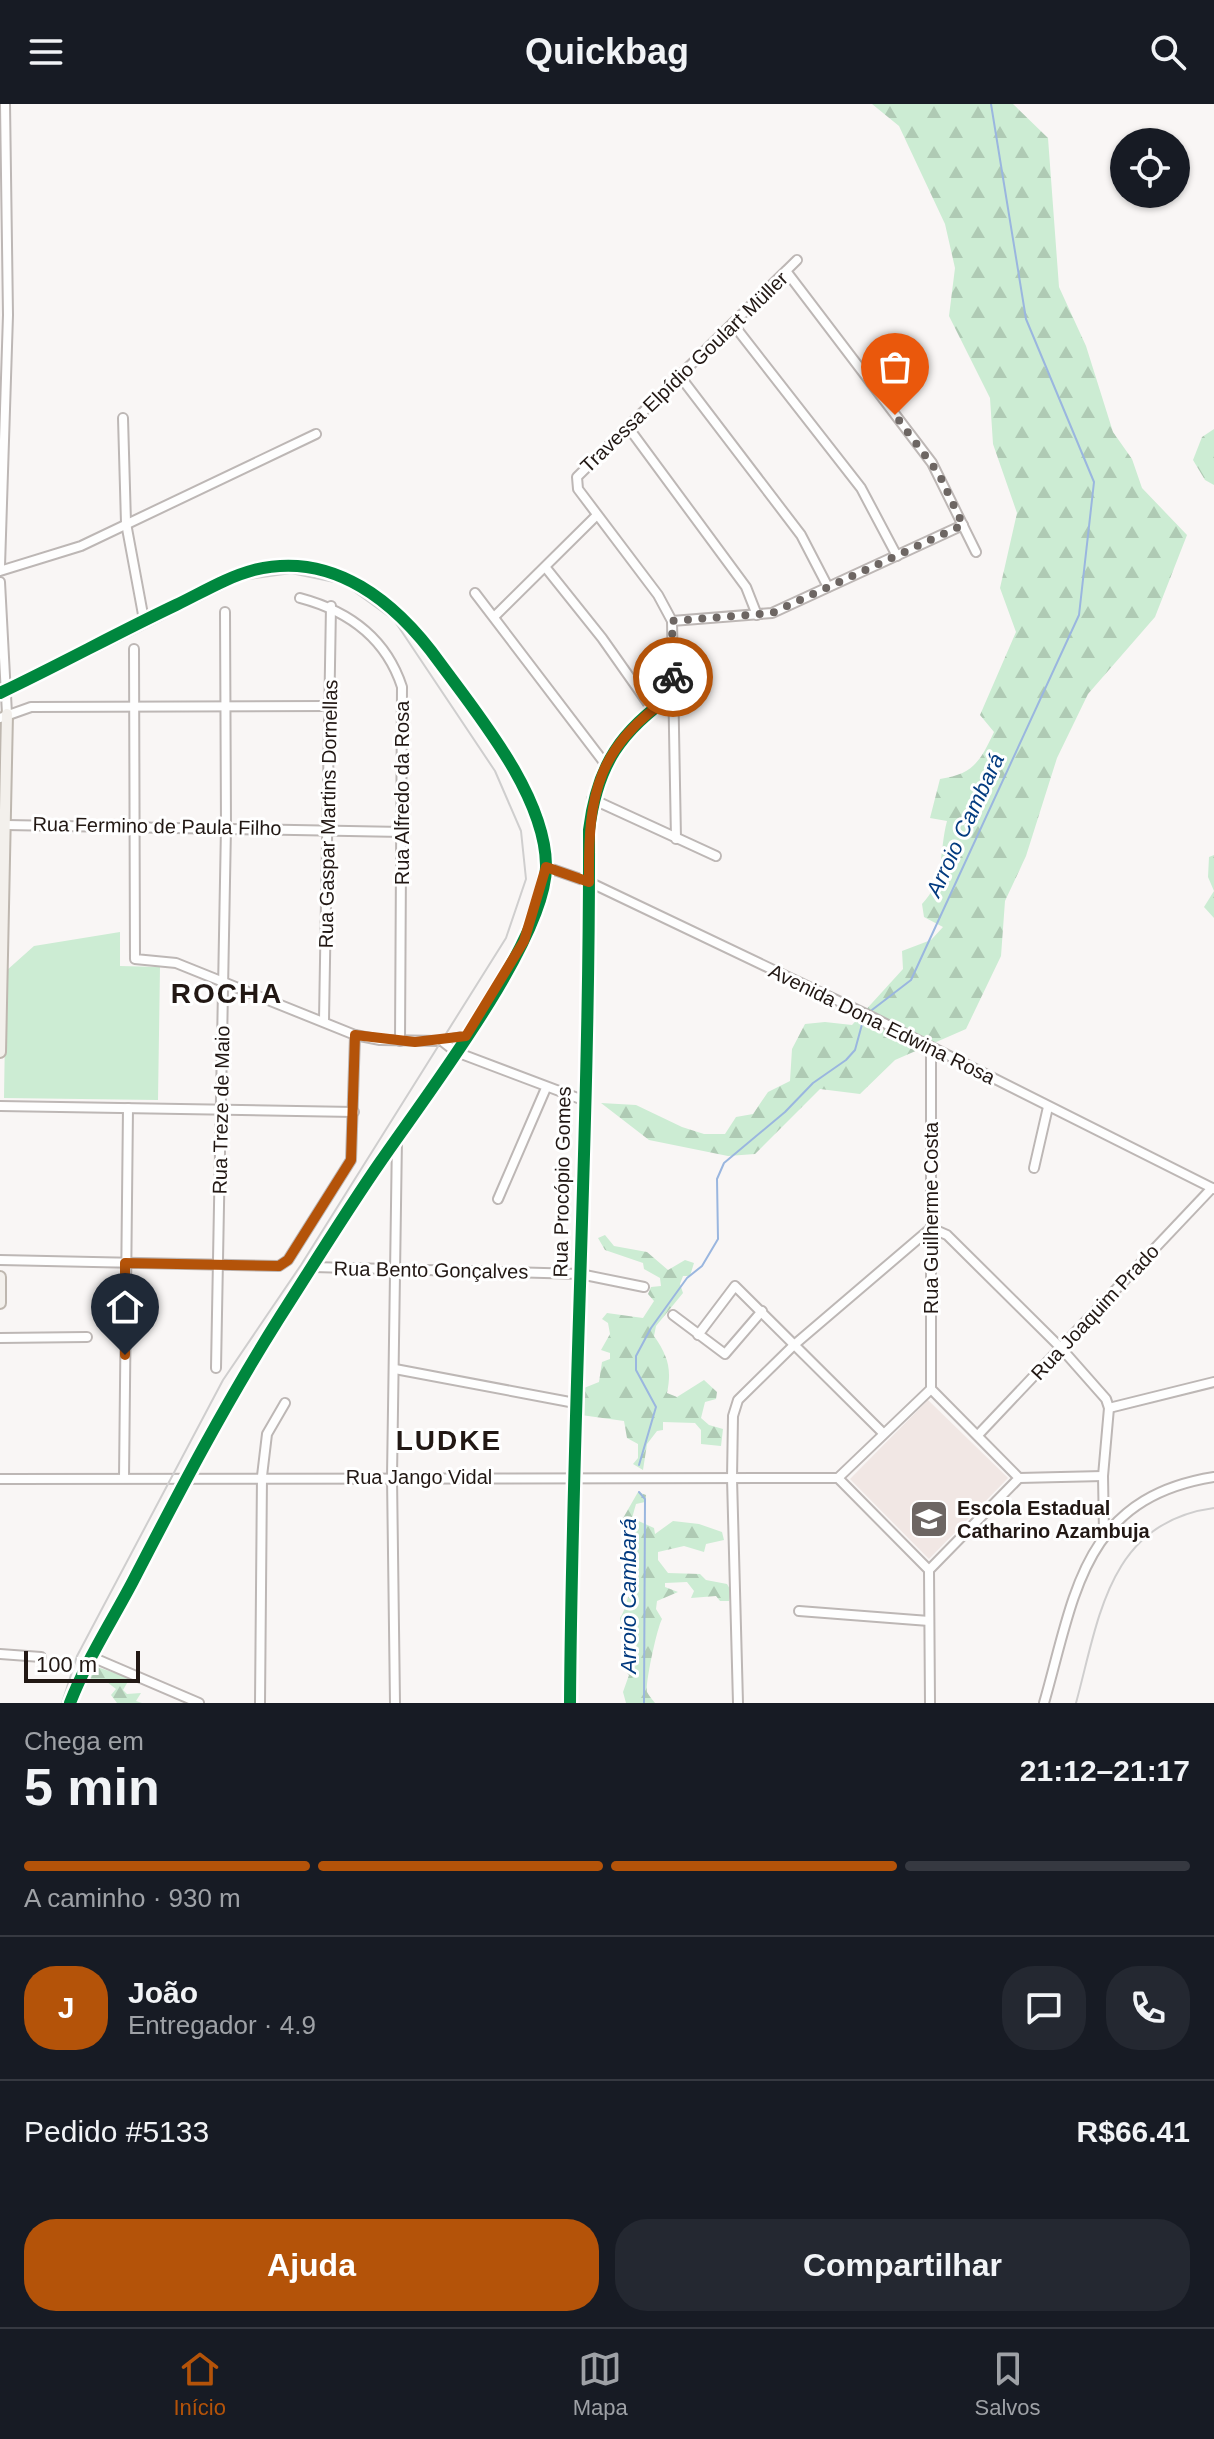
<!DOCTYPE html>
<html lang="pt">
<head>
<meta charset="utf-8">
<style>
  :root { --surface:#171b24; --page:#242831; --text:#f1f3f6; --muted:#9ea1a6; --line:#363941; --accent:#b45309 }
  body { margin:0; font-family:Arial,sans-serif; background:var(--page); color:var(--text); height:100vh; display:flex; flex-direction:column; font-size:30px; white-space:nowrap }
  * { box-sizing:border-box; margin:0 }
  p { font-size:26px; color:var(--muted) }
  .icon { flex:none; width:44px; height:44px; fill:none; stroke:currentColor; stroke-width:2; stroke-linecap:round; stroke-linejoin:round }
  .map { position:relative; height:1599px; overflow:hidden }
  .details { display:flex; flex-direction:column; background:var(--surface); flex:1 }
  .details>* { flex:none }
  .controls { position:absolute; left:1110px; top:24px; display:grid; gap:16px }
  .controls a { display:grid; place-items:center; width:80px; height:80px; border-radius:50%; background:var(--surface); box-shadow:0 2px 6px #0004; font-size:40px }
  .scale { position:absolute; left:24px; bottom:20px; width:116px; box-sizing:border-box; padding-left:8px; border:4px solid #221814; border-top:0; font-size:22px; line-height:28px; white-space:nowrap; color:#221814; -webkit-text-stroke:6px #fff; paint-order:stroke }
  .pin { position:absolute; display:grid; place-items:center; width:68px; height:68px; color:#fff; margin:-82px -34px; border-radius:50% 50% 50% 0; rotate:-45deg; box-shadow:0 0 8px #0007 }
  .pin .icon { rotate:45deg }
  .courier { position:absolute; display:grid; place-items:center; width:80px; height:80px; margin:-40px; border:6px solid #b45309; border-radius:50%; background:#fff; color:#222; box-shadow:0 2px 10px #0007 }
  .head em { font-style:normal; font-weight:700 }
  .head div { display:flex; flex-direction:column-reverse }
  .head { display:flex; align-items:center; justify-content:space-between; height:136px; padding:0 24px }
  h1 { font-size:52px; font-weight:700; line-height:60px }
  .bar { display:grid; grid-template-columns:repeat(4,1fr); gap:12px 8px; align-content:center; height:96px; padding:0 24px }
  .bar i { height:10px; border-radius:6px; background:var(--line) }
  .bar .current { background:var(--accent) }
  .bar p { grid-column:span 4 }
  .line { display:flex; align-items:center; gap:20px; padding:0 24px; border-top:2px solid var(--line) }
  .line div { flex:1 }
  .round { display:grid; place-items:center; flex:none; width:84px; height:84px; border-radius:32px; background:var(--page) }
  .cta { display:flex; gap:16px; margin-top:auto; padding:16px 24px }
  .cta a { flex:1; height:92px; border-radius:32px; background:var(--accent); color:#fff; font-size:32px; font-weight:700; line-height:92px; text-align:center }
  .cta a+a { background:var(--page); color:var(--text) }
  header { display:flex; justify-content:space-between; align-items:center; height:104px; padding:0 24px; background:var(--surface); font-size:36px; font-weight:700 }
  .tab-bar { display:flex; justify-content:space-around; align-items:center; height:112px; border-top:2px solid var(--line); background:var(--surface); font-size:22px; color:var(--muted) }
  .tab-bar a { display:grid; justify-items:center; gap:4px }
  .tab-bar .current { color:var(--accent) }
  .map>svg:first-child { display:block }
  .built { fill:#f1e7e4 }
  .forest { fill:url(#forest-firs) }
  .park { fill:#ccecd3 }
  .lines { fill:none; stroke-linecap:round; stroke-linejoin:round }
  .stream { stroke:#9ab6df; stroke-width:2 }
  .minor-casing { stroke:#bdb7b5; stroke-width:12 }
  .major-casing { stroke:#beb7af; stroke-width:14 }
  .minor { stroke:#fefefe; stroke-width:8 }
  .major { stroke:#f3f0ec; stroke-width:10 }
  .rail { stroke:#cfcece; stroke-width:2 }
  .cycleway-casing { stroke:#fff; stroke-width:17 }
  .cycleway { stroke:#00873e; stroke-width:12 }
  .done { stroke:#6d6663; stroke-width:8; stroke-dasharray:0 14.4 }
  .route { stroke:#b45309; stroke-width:10 }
  .labels { text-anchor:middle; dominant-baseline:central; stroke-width:6; stroke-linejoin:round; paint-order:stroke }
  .street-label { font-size:20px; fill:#221814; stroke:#fff }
  .poi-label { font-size:20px; font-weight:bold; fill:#221814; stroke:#fff; text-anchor:start }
  .water-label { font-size:22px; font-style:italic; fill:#023a7f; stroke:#fff }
  .district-label { font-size:28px; font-weight:bold; letter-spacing:2px; fill:#221814; stroke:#fff }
</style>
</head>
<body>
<header><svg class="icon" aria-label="menu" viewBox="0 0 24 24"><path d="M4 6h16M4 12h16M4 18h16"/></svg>Quickbag<svg class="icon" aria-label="search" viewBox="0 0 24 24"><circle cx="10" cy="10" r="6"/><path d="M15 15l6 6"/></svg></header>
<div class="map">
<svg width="1214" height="1599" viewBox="0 0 1214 1599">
  <defs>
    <pattern id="forest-firs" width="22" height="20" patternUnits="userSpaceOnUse" patternTransform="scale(2)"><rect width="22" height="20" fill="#ccecd3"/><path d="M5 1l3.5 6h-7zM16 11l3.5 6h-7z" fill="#afcab4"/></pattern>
  </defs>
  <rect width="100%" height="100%" fill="#f9f6f5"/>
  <!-- built -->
  <path class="built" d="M928,1296L1008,1374L929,1455L850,1375Z"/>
  <!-- forest -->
  <g class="forest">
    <path d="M872,0H1013L1048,34L1059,183L1086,242L1113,328L1132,355L1142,384L1187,431L1155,513L1088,590L1057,654L1026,752L1005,797L1001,852L966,925L895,956L860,990L820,985L755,1050L728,1052L649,1036L601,999L636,1001L682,1023L704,1030H725L736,1013L753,1010L768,988L790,977L792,945L805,920L825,918L852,921L903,865L902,847L931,836L943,823L924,813L922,800C945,777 939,747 947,717L930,714L940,675C973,670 980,658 994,628L980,611L1016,528L1000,484L1017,409L993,340L990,294L949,212L955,164L945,120L899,22Z"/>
    <path d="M1214,325V381L1205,376L1193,356L1202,333Z"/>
    <path d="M1214,751V814L1204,803L1214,787L1208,773L1209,753Z"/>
    <path d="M605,1131L614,1142L647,1148L668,1166L685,1156L694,1159L690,1172H683L680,1180L683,1189L656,1222L654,1232C668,1252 672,1265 667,1289L677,1293L704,1276L717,1288L716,1295L705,1298L701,1314L709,1321L723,1325L721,1342L701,1340V1326L695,1319L663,1318V1326L657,1327L647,1340L643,1366L633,1360L638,1354V1340L627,1334L624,1317L581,1311L579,1286L599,1278L602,1258L610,1255V1249L601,1246L610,1230L608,1219L602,1215L607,1209L643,1214L654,1197L648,1190L651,1183L661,1182L660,1174L644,1165L643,1159L605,1146L598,1134Z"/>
    <path d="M638,1388L646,1391L645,1398L636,1400L632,1414L654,1424L655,1430L673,1417L699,1420L722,1428L724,1436L706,1440L704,1448L684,1442L658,1448V1456L668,1469L700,1470L706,1476L727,1480L731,1487L729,1497H720L716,1492L691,1494L694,1487L687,1478L665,1479V1483L678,1488L657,1497L656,1505L662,1515C657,1524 645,1580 647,1588C649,1592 652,1595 655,1599H626L623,1588L629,1571L623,1564L627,1551L637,1548L636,1537L623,1529L620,1514C627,1504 625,1494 634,1483L627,1454L634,1442L633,1428L623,1424L622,1416Z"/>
    <path d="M94,1562L130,1574L123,1586L127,1590L141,1589L136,1597L142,1599H117L111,1591L116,1585L107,1578L93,1579L88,1568Z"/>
  </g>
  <!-- park -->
  <path class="park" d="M120,828V862L160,863L158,996L4,994L6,867L34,842Z"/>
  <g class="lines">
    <!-- stream -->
    <g class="stream">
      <path d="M868,909L911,876L1079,511L1094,378L1026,215L991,0"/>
      <path d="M639,1361L656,1303L636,1266V1252L651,1224L687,1174L702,1162L718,1135L717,1075L724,1059L785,1008L813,979L846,956L855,946L864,913"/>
      <path d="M639,1388L645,1395L644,1599"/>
    </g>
    <!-- minor casing -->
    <g class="minor-casing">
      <g id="minor">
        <path d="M786,167L932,359L976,448"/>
        <path d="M733,220L861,384L897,452"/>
        <path d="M679,271L801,431L828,483"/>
        <path d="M123,314L126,419L144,516"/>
        <path d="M628,323L746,483L757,511"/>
        <path d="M0,462L8,211L5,0"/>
        <path d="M546,464L602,534L652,605"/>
        <path d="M0,467L81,442L316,330"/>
        <path d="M0,478L7,610"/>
        <path d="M475,489L606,661"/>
        <path d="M300,494C349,507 386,534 402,583L400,937"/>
        <path d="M495,512L596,412"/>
        <path d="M672,517L772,509L963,421"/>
        <path d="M134,545L135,855L176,859L355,931L380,936L442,937L456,948L583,996"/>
        <path d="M0,589C59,561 117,529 176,501C201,489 227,473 254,466C334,446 397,499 440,559C479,612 545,692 546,761C548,834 424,994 381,1057C345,1109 312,1163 278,1216C225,1300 179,1388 133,1477C112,1517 86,1557 70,1599"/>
        <path d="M0,614L31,603L329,602"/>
        <path d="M592,695L716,752"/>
        <path d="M6,721L403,728"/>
        <path d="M676,735L672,517L658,491L578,385L577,373L797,156"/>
        <path d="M546,763L589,778L872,913L1214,1085"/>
        <path d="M324,917L331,502"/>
        <path d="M442,937L466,932"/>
        <path d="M0,1002L354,1008"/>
        <path d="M1034,1064L1048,1003"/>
        <path d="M498,1095L546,984"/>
        <path d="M0,1156L279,1162L288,1156L351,1056L355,931"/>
        <path d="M313,1163L580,1170L644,1183"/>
        <path d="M673,1211L725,1250L762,1207"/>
        <path d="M698,1231L735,1182L883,1329"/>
        <path d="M0,1234L87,1233"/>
        <path d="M216,1264L226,723L225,508"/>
        <path d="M395,1265L575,1299"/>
        <path d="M931,1285L838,1374L929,1466L1019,1374L931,1285V944"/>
        <path d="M1109,1304L1214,1278"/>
        <path d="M978,1331L1212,1084"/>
        <path d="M124,1374L128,1004"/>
        <path d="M1019,1374L1103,1372"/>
        <path d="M0,1375L838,1374"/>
        <path d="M929,1466L930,1599"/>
        <path d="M799,1507L929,1517"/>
        <path d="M0,1550L41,1553"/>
        <path d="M94,1554L199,1599"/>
        <path d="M260,1599L262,1372L267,1330L285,1299"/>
        <path d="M395,1599L392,1373L397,1034"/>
        <path d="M570,1599C572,1308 590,1017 589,726C597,661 621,626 674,590"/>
        <path d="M738,1599L732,1374L733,1312L738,1296L794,1241L931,1124L947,1131L1061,1244L1106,1295L1109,1304L1103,1372L1104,1429"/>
        <path d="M1044,1599C1075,1491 1082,1394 1214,1373"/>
      </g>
    </g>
    <!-- major casing -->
    <g class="major-casing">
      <g id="major">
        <path d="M0,948L7,610"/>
        <path d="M0,1173V1199"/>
      </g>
    </g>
    <!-- minor -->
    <use href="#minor" class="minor"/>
    <!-- major -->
    <use href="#major" class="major"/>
    <!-- rail -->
    <g class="rail">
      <path d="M0,597L242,476L291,469L344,480L394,516L495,667L521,727L526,775L506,834L301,1161L223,1276L77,1552L62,1599"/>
      <path d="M1076,1599C1099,1515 1108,1418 1214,1404"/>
    </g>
    <!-- cycleway casing -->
    <g class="cycleway-casing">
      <g id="cycleway">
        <path d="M0,589C59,561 117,529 176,501C201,489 227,473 254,466C334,446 397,499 440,559C479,612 545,692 546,761C548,834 424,994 381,1057C345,1109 312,1163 278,1216C225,1300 179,1388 133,1477C112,1517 86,1557 70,1599"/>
        <path d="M570,1599C572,1308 590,1017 589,726C597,661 621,626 674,590"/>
      </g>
    </g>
    <!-- cycleway -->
    <use href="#cycleway" class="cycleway"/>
  </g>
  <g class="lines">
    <!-- done -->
    <path class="done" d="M673,573L672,517L772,509L963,421L939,370L895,311"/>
    <!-- route -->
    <path class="route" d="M125,1251V1159L279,1162L288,1156L351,1056L355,931L415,938L466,932L524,837L546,763L589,778C588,688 597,643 674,590L673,573"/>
  </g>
  <!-- icons -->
  <defs>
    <g id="school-square" transform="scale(2)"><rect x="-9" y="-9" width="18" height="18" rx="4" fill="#6d6663" stroke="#fff"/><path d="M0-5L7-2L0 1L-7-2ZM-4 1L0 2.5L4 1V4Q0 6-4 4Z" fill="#fff"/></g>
  </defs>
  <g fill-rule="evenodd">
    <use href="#school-square" x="929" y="1415"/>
  </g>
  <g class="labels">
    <!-- street labels -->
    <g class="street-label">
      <text transform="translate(684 268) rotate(-44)">Travessa Elpídio Goulart Müller</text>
      <text transform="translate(402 689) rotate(-90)">Rua Alfredo da Rosa</text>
      <text transform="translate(328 710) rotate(-89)">Rua Gaspar Martins Dornellas</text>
      <text transform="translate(157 722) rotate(1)">Rua Fermino de Paula Filho</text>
      <text transform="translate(882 920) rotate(26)">Avenida Dona Edwina Rosa</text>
      <text transform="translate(221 1006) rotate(-89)">Rua Treze de Maio</text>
      <text transform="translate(562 1078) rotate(-89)">Rua Procópio Gomes</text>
      <text transform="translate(931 1114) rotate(-90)">Rua Guilherme Costa</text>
      <text transform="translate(431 1166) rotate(1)">Rua Bento Gonçalves</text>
      <text transform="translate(1095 1208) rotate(-47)">Rua Joaquim Prado</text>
      <text x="419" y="1373">Rua Jango Vidal</text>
    </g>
    <!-- poi labels -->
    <g class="poi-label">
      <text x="957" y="1404">Escola Estadual<tspan x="957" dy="23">Catharino Azambuja</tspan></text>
    </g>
    <!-- water labels -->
    <g class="water-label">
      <text transform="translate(965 721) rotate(-65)">Arroio Cambará</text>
      <text transform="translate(628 1492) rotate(-90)">Arroio Cambará</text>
    </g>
    <!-- district labels -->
    <g class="district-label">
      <text x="227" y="889">ROCHA</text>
      <text x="449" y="1336">LUDKE</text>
    </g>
  </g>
</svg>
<div class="controls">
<a><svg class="icon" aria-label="locate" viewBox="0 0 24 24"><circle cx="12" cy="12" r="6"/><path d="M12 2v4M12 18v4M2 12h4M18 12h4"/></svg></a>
</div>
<div class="scale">100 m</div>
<div class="pin" style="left:895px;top:311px;background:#ea580c"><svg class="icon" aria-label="bag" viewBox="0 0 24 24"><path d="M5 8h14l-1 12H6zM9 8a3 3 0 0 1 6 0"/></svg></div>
<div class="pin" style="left:125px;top:1251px;background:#1f2937"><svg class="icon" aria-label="home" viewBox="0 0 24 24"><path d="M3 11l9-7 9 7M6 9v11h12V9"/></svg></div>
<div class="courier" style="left:673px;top:573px"><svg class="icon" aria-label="bike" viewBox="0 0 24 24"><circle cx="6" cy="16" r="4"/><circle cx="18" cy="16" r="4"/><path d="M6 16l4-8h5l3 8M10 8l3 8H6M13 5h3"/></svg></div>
</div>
<section class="details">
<div class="head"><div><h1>5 min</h1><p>Chega em</p></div><em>21:12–21:17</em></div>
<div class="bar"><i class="current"></i><i class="current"></i><i class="current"></i><i></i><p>A caminho · 930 m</p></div>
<div class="line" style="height:144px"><b class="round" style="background:var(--accent);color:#fff">J</b><div><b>João</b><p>Entregador · 4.9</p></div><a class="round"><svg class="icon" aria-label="chat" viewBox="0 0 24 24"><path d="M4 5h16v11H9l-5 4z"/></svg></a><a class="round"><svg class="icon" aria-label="phone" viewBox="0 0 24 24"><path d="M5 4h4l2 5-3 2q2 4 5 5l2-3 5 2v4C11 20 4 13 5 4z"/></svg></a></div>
<div class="line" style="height:104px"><div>Pedido #5133</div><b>R$66.41</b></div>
<div class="cta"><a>Ajuda</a><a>Compartilhar</a></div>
</section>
<nav class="tab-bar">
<a class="current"><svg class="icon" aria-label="home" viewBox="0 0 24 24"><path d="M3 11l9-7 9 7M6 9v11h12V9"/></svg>Início</a>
<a><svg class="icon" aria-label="map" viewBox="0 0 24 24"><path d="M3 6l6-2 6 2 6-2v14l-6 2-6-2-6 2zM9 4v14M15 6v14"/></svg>Mapa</a>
<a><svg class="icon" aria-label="saved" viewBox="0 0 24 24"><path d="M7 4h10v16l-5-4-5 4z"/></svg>Salvos</a>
</nav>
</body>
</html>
